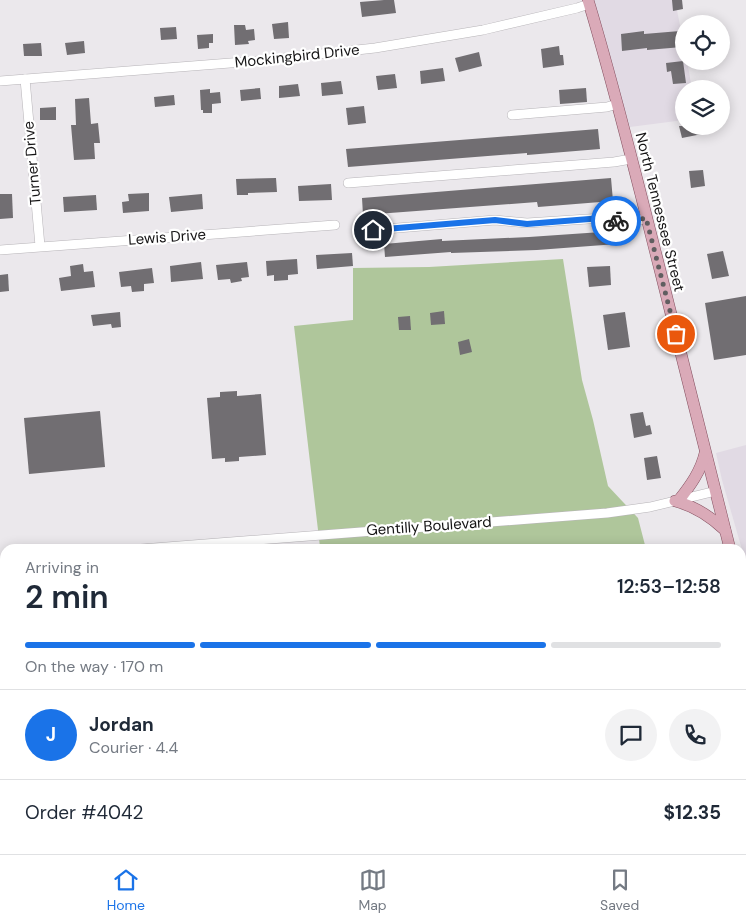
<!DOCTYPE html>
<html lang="en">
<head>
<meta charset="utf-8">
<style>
  :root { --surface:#fff; --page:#f2f2f3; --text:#1f2937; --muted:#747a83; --line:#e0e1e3; --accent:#1a73e8 }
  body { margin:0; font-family:"DM Sans",sans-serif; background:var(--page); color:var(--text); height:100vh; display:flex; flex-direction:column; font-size:19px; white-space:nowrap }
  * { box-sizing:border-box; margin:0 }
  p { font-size:16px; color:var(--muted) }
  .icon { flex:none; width:28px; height:28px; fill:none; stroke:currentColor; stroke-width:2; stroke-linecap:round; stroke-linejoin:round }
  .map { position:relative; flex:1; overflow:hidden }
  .details { position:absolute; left:0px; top:544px; width:746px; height:311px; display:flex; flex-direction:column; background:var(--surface); border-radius:15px 15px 0 0; box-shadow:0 2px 12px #0003 }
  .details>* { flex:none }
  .controls { position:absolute; left:675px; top:15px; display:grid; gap:10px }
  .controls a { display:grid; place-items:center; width:55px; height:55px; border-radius:50%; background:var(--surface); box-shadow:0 2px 12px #0003; font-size:25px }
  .pin { position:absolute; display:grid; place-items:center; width:42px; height:42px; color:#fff; margin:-21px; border:2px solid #fff; border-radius:50%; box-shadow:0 1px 5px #0007 }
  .courier { position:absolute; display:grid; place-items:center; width:50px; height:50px; margin:-25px; border:4px solid #1a73e8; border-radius:50%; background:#fff; color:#222; box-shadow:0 1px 6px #0007 }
  .headline em { font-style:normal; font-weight:600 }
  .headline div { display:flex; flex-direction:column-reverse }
  .headline { display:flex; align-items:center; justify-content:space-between; height:85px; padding:0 25px }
  h1 { font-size:32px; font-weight:600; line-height:38px }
  .bar { display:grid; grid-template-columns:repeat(4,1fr); gap:8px 5px; align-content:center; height:60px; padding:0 25px }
  .bar i { height:6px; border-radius:4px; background:var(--line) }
  .bar .selected { background:var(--accent) }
  .bar p { grid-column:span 4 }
  .line { display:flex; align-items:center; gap:12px; padding:0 25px; border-top:1px solid var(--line) }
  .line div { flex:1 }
  .round { display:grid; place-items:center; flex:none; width:52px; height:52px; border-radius:26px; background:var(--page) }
  .menu { display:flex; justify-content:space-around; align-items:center; height:70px; border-top:1px solid var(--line); background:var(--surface); font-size:14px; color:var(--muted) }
  .menu a { display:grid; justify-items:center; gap:2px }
  .menu .selected { color:var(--accent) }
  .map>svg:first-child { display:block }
  .built { fill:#e1dae4 }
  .green { fill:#afc69b }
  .building { fill:#716e72 }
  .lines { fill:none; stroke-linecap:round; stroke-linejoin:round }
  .minor-casing { stroke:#b7b4b8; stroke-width:10 }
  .major-casing { stroke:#855060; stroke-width:12 }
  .minor { stroke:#fff; stroke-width:9 }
  .major { stroke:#daaab8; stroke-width:11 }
  .done { stroke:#605e60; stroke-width:5; stroke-dasharray:0 9 }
  .route { stroke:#1a73e8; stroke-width:6 }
  .labels { text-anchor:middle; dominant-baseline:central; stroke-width:4.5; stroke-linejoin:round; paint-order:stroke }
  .street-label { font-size:15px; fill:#151415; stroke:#fff }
</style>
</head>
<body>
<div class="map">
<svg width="746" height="854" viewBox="0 0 746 854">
  <rect width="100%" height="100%" fill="#ebe8ec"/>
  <!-- built -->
  <g class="built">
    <path d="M589,0H675L684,46V61H687L692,89H684V120L630,127Z"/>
    <path d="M746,445V617L741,598L745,560L722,480L716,453Z"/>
  </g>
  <!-- green -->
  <g class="green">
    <path d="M563,259L582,380L593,420L608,486L638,518L646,549H300L320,547L294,326L353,320V268L429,267Z"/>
    <path d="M5,631V737L0,738V636Z"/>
    <path d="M311,850H465L466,854H312Z"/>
  </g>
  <!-- building -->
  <g class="building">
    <path d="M384,0H394L396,13L362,17L360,2Z"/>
    <path d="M672,0H682L683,9L673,11Z"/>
    <path d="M288,22L289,38L274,39L272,24Z"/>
    <path d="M234,25H245L246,30L254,29L255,40L248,41L249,44L235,45Z"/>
    <path d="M176,27L177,39L161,40L160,28Z"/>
    <path d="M644,31V34L680,31L682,47L647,50V48L622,51L621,34Z"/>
    <path d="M213,34V43H209V48L198,49L197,35Z"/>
    <path d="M84,41L85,53L67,55L65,43Z"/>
    <path d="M41,43L42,56H24L23,44Z"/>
    <path d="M559,46L560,55H563L564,65L543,68L541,49Z"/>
    <path d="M479,52L482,66L459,72L455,58Z"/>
    <path d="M683,61L686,83L673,84L671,71L667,72L666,63Z"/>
    <path d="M443,68L445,81L421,84L420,71Z"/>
    <path d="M395,74L397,88L378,90L376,76Z"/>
    <path d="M341,81L343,94L322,96L321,83Z"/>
    <path d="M298,84L300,96L279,98V86Z"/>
    <path d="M260,88L261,99L241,101L240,90Z"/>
    <path d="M586,88L587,102L560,104L559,90Z"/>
    <path d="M210,89V93L220,92L221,103L212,104V113H203V110H201L200,90Z"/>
    <path d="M174,95L175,105L155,107L154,97Z"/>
    <path d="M89,98L91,124L98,123L100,143H94L95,159L74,160L71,125H76L75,99Z"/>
    <path d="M364,106L366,123L348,125L346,108Z"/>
    <path d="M56,107V120H40V108Z"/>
    <path d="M679,126H701L702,134L682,138Z"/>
    <path d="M598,129L600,149L527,155V153L348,167L346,149Z"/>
    <path d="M703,170L705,186L691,188L689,171Z"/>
    <path d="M276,178L277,192L248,193V195H237L236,179Z"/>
    <path d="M611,178L613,201L538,207L537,202L363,215L362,198Z"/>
    <path d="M331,184L332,200L299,201L298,186Z"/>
    <path d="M149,193V211L123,213L122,202L129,201L128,194Z"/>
    <path d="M0,194H12L13,218L0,219Z"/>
    <path d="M202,194L203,209L171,212L169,197Z"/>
    <path d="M96,195L97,210L64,212L63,197Z"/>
    <path d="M616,231L617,244L537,250L451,253V252L385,257L384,244L442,239V241L529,237Z"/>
    <path d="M723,251L729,276L712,279L707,254Z"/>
    <path d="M352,253L353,266L317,269L316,255Z"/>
    <path d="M297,259L298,274L288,275V280L274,281V275L267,276L266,261Z"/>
    <path d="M201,262L203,279L171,282L170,266Z"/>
    <path d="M247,262L249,277L241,278L242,281L231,283L230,279L218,280L216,265Z"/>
    <path d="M83,264L84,272L93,271L95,287L61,291L59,278L71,276L70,266Z"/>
    <path d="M610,266L611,285L589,287L587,267Z"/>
    <path d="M152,268L154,283L144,284V291L132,292L131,286L121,287L119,272Z"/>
    <path d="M8,274L9,291L0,292V275Z"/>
    <path d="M746,296V355L714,360L705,303Z"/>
    <path d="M444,311L445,324L431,325L430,313Z"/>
    <path d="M120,312L121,327L112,328L111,324L93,326L91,315Z"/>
    <path d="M625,312L630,347L608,350L603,315Z"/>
    <path d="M410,316L411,330H399L398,317Z"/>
    <path d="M469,339L472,352L460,355L458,342Z"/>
    <path d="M237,391V396L261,394L266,455L239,457V461L225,462V458L212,459L207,398L220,397V392Z"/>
    <path d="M100,411L105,467L29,474L24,418Z"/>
    <path d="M643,412L646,426L650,425L652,434L634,438L630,414Z"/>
    <path d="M657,456L661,478L647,480L644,458Z"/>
  </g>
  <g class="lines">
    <!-- minor casing -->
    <g class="minor-casing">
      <g id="minor">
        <path d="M25,79L40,246"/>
        <path d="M0,81L256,61L375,48L483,30L577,8L589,4"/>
        <path d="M512,115L607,107L617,104"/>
        <path d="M348,183L614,162L631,159"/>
        <path d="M373,230L495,220L527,223L603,218L618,221L629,222L647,218"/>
        <path d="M0,250L335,225"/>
        <path d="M141,549L607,513L650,507L716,491"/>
        <path d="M0,620L5,614"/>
        <path d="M741,714L746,713"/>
        <path d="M0,766H5"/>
        <path d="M741,792L746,793"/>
        <path d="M275,854V850"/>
      </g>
    </g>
    <!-- major casing -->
    <g class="major-casing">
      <g id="major">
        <path d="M588,0C615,89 637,180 660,270C683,363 707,456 730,549"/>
        <path d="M679,500C690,486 701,471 705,453"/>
        <path d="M675,501C695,506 710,516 725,530"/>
        <path d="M741,598L746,617"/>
      </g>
    </g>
    <!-- minor -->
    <use href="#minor" class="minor"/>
    <!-- major -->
    <use href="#major" class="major"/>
  </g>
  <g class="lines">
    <!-- done -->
    <path class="done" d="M616,221L629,222L646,218L676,334"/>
    <!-- route -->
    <path class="route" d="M373,230L495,220L527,224L602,218L616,221"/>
  </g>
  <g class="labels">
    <!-- street labels -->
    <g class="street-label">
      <text transform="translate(297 56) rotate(-6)">Mockingbird Drive</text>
      <text transform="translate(32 163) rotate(-95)">Turner Drive</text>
      <text transform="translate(660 212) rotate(76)">North Tennessee Street</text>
      <text transform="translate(167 237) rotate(-4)">Lewis Drive</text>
      <text transform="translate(429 526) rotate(-4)">Gentilly Boulevard</text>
    </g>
  </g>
</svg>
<div class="controls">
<a><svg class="icon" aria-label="locate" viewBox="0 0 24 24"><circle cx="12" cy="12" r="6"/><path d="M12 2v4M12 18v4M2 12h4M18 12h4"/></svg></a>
<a><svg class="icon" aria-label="layers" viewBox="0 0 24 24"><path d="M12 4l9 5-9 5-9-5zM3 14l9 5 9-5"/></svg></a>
</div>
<div class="pin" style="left:676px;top:334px;background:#ea580c"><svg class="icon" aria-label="bag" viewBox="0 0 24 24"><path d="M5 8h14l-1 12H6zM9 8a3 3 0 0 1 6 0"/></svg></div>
<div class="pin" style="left:373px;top:230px;background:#1f2937"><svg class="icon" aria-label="home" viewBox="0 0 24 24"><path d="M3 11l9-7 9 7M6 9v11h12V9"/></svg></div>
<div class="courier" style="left:616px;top:221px"><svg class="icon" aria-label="bike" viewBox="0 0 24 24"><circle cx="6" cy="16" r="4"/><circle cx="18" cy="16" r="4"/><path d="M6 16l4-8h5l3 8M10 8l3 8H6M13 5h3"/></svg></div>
<section class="details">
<div class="headline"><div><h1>2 min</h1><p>Arriving in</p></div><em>12:53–12:58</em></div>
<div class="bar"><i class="selected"></i><i class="selected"></i><i class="selected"></i><i></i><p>On the way · 170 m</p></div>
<div class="line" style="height:90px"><b class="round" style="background:var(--accent);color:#fff">J</b><div><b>Jordan</b><p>Courier · 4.4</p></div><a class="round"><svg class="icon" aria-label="chat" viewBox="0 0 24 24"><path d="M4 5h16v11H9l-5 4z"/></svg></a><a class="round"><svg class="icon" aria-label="phone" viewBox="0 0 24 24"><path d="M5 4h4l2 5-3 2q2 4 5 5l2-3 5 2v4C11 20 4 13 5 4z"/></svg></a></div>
<div class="line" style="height:65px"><div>Order #4042</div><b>$12.35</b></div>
</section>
</div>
<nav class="menu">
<a class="selected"><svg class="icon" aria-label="home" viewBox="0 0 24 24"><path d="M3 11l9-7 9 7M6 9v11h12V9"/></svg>Home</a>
<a><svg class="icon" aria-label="map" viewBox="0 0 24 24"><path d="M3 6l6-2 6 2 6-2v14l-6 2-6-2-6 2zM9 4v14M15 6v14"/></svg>Map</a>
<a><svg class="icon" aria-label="saved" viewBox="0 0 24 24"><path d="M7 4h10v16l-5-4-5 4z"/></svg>Saved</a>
</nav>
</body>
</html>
